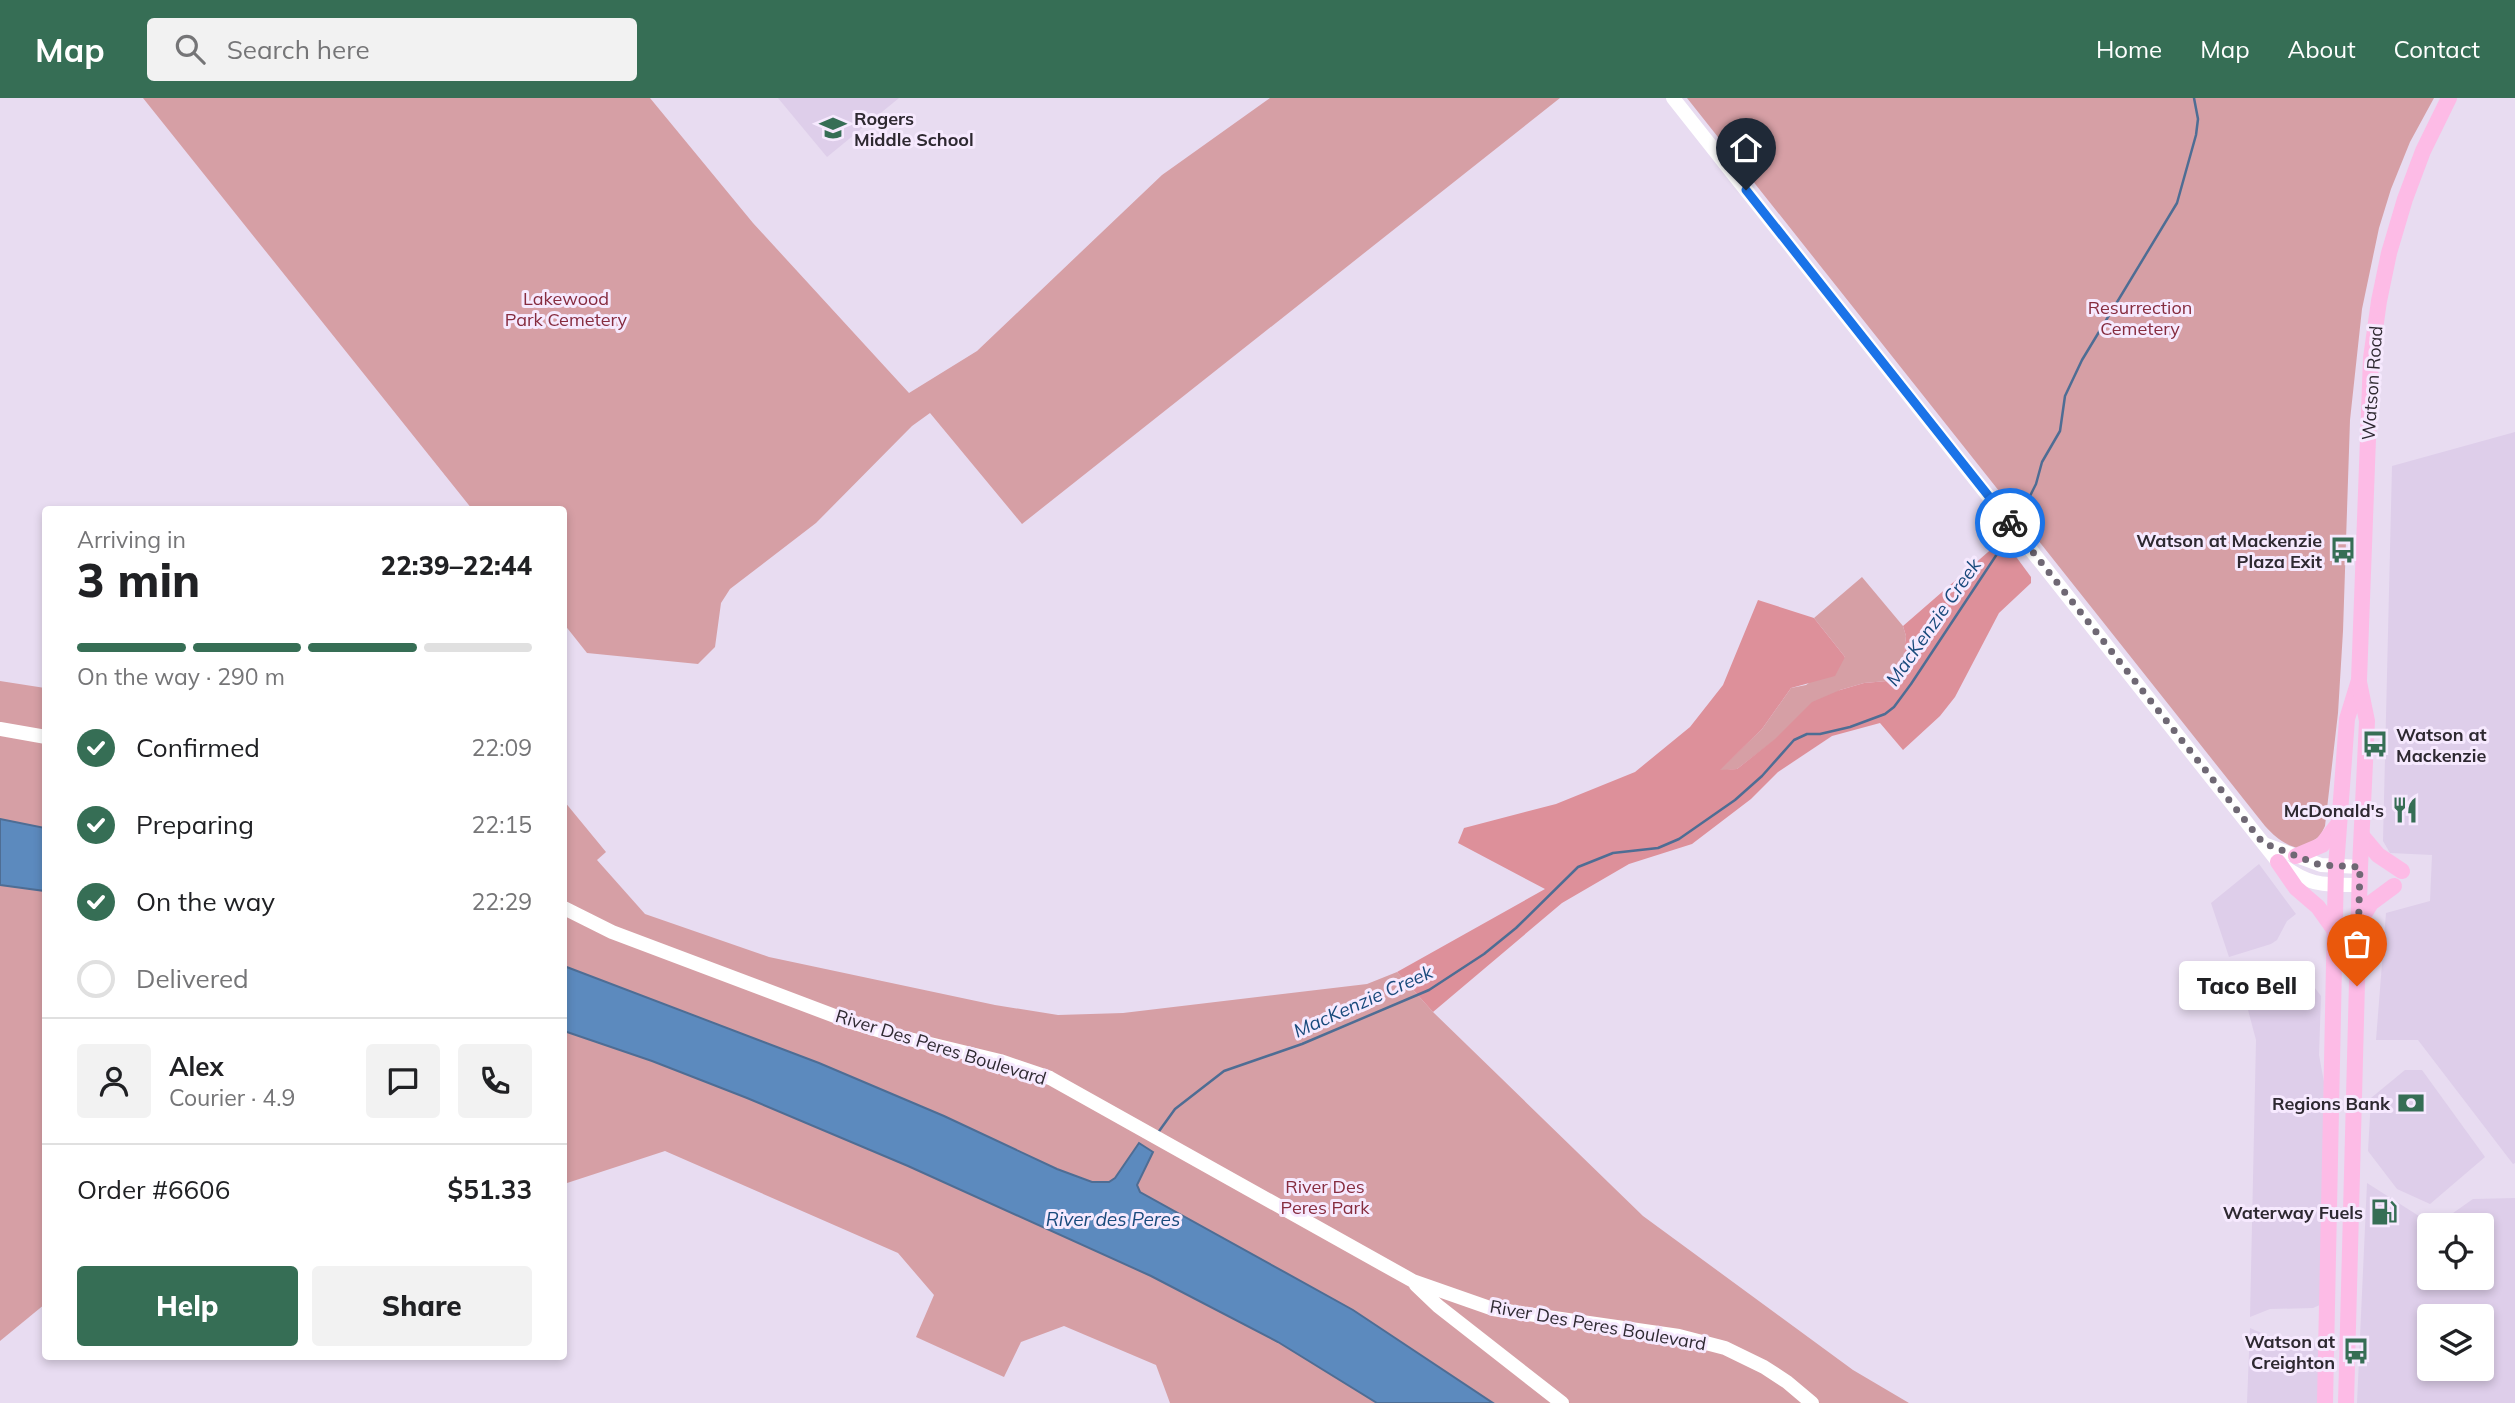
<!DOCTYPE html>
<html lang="en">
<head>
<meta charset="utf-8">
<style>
  :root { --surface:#fff; --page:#f2f2f2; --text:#202124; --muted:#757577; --line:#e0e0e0; --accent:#366e55 }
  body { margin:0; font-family:Mulish,sans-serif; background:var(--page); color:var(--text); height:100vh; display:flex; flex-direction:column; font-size:26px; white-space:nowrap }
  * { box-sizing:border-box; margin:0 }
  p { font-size:23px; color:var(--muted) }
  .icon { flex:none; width:38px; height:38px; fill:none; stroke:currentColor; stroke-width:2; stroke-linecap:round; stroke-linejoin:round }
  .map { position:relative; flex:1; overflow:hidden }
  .details { position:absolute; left:42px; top:408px; width:525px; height:854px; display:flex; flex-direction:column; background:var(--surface); border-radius:7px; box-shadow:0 4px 10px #0003 }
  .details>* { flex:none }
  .buttons { position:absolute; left:2417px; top:1115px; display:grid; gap:14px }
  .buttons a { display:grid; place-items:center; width:77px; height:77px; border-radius:7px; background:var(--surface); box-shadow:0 4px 10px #0003; font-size:35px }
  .pin { position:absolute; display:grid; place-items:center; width:60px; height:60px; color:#fff; margin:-72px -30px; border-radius:50% 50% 50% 0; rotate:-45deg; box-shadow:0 0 7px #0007 }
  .pin .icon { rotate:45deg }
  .courier { position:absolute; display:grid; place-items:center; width:70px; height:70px; margin:-35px; border:5px solid #1a73e8; border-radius:50%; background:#fff; color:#222; box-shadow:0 2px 9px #0007 }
  .bubble { position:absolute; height:49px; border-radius:7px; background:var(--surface); box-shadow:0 4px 10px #0003; font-size:23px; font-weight:800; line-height:49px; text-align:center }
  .headline em { font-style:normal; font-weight:800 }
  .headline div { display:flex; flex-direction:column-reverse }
  .headline { display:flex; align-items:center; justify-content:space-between; height:119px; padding:0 35px }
  h1 { font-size:46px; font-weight:800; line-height:52px }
  .bar { display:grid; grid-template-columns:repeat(4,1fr); gap:10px 7px; align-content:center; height:84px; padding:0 35px }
  .bar i { height:9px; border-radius:5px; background:var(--line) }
  .bar .selected { background:var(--accent) }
  .bar p { grid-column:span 4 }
  .line { display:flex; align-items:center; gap:18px; padding:0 35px; border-top:2px solid var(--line) }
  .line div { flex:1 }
  .round { display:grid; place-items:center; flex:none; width:74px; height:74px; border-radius:7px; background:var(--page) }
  ol { padding:0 35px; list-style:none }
  li { display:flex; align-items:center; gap:21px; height:77px }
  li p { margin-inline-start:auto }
  li .icon { padding:7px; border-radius:50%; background:var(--accent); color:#fff; stroke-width:4 }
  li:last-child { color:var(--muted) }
  li i { width:38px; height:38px; border:4px solid var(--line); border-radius:50% }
  .button { display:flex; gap:14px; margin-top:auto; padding:14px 35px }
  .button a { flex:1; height:80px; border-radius:7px; background:var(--accent); color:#fff; font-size:28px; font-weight:800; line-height:80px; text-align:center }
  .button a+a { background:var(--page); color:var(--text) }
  header { display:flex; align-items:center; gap:42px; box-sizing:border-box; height:98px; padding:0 35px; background:var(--accent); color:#fff }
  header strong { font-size:33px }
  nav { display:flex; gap:38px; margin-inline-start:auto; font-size:24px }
  .search { width:490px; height:63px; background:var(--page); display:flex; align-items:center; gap:18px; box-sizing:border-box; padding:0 24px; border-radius:7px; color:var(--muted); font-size:26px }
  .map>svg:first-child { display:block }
  .built { fill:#deceea; fill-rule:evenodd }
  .green { fill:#d69fa5 }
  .forest { fill:#dd909a }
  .water { fill:#5c8abe; stroke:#4e6d94; stroke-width:2 }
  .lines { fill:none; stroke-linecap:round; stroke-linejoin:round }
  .stream { stroke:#4e6d94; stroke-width:2.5 }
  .secondary { stroke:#fff; stroke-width:14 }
  .primary { stroke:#fdbbe6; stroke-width:16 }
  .done { stroke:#6f6874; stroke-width:7; stroke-dasharray:0 12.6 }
  .route { stroke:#1a73e8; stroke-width:9 }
  .labels { text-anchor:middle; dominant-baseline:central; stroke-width:6; stroke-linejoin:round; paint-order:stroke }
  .poi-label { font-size:18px; font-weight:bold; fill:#2e2931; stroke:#f6e9fe; text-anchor:end }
  .park-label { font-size:18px; fill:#862c3f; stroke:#f6e9fe }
  .street-label { font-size:18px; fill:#2e2931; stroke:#f6e9fe }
  .water-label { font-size:19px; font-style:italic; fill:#194a7c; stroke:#f6e9fe }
</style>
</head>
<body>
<header>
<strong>Map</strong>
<div class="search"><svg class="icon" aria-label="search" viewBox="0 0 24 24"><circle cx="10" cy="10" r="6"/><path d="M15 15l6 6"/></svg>Search here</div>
<nav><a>Home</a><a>Map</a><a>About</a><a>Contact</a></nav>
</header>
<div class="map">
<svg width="2515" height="1305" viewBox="0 0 2515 1305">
  <rect width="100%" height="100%" fill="#e8dcf1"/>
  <!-- built -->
  <g class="built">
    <path d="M778,0H899L827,59Z"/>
    <path d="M2515,334V1065L2513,1066L2418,942H2376L2386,815L2430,803L2432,757L2390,755L2383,743L2392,368Z"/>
    <path d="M2259,766L2296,816L2287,823L2277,842L2271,846L2229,859L2211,805Z"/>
    <path d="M2286,878L2315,890L2321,898L2319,957L2324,984L2322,1206L2313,1210L2270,1211L2250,1219L2256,942L2243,893Z"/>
    <path d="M2405,972H2422L2485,1059L2430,1106L2397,1091L2368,1053L2371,1000Z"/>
    <path d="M2367,1085L2433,1127H2429V1180H2482V1127H2436L2473,1101L2515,1100V1305H2357ZM2429,1218H2482V1270H2429Z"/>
    <path d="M2250,1230L2278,1242L2320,1245L2319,1305H2247Z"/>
  </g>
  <!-- green -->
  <g class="green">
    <path d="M143,0H650L753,125L909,295L977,253L1162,77L1270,0H1560L1022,426L930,315L912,328L816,425L730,491L721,505L715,549L698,566L587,555L564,526V411H472Z"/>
    <path d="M1687,0H2434L2410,44L2391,91L2379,130L2362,211L2350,322L2343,533L2338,615L2325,728L2320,738L2301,751C2285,747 2276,740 2265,728Z"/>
    <path d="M1862,479L1903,528L1906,538L1902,570L1887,583L1864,585L1840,592L1737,671L1718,673L1762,631L1791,590L1806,587L1845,559L1814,520Z"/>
    <path d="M0,583L45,590V730L0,721Z"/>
    <path d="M564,703L606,754L597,762L645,816L769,859L995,907L1058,917L1123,915L1367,886L1397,874L1433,914L1643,1118L1853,1272L1909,1305H1170L1156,1267L1064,1228L1021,1244L1004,1279L916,1239L934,1197L898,1155L665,1053L564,1086Z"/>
    <path d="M0,787L46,793L45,1206L0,1243Z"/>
  </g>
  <!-- forest -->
  <path class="forest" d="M2003,441L2031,479V485L1999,515L1955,599L1940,618L1903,652L1880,625L1832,638L1778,674L1751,701L1692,746L1629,766L1562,805L1433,914L1397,874L1545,791L1458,745L1464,730L1556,706L1635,674L1690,629L1723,587L1758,502L1814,520L1845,559L1835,578L1791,590L1762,631L1720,672L1737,671L1775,641L1812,604L1840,592L1864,585L1887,583L1902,570L1906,538L1903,528Z"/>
  <!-- water -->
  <g class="water">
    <path d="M0,721L45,730V793L0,787Z"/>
    <path d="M564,868L819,965L944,1018L1057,1071L1092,1084H1109L1115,1080L1139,1045L1153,1054L1137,1087L1140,1094L1353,1212L1493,1305H1377L1278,1244L1151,1178L908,1068L747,1000L652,963L564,933Z"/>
  </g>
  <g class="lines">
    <!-- stream -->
    <g class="stream">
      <path d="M2025,408L2036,386L2042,364L2060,333L2065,298L2082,262L2177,105L2196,37L2198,21L2194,0"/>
      <path d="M1157,1036L1175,1011L1224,973L1302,946L1429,892L1484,856L1516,830L1578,769L1613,755L1658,750L1679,741L1735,702L1762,678L1794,642L1807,636H1820L1850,629L1885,616L1894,609L1911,586L2001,450"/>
    </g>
    <!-- secondary -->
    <g class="secondary">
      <path d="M1673,0L2278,764C2308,788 2322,787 2360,787"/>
      <path d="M0,631L46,639"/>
      <path d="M2264,746L2321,767L2360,769"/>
      <path d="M564,810L612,834L848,923L901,939L1000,963L1050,980L1413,1183L1493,1211L1679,1238L1725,1250L1764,1269L1787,1284L1812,1305"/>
      <path d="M1416,1187L1438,1208L1562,1305"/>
    </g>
    <!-- primary -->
    <g class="primary">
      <path d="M2362,738L2378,757L2402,773"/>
      <path d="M2296,758L2322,747L2339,725"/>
      <path d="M2278,764L2296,790L2318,809L2335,833"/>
      <path d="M2360,823L2371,805L2394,788"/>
      <path d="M2325,1305L2336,769L2347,621L2359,582L2371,260L2379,203L2389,155L2405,101L2423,53L2449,0"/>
      <path d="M2346,1305L2360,769L2367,623L2359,584"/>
    </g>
  </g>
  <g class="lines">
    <!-- done -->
    <path class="done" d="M2010,425L2263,745L2320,767L2360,769L2357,888"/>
    <!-- route -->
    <path class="route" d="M1746,92L2010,425"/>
  </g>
  <!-- icons -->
  <defs>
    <g id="school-bare" transform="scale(2.1)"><path d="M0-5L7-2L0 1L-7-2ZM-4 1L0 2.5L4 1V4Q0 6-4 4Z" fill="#366e55" stroke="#f6e9fe" stroke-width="2.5" paint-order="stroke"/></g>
    <g id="bus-bare" transform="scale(2.1)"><path d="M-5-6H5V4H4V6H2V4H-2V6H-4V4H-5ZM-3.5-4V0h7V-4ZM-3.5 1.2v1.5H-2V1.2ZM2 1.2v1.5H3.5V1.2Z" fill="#366e55" stroke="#f6e9fe" stroke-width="2.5" paint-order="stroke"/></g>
    <g id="restaurant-bare" transform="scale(2.1)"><path d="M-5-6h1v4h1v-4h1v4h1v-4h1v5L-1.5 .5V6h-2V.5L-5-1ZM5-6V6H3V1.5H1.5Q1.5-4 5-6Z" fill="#366e55" stroke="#f6e9fe" stroke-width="2.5" paint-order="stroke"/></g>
    <g id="bank-bare" transform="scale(2.1)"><path d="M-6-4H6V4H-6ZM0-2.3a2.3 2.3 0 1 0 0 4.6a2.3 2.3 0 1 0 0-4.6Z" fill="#366e55" stroke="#f6e9fe" stroke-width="2.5" paint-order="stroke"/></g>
    <g id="fuel-bare" transform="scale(2.1)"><path d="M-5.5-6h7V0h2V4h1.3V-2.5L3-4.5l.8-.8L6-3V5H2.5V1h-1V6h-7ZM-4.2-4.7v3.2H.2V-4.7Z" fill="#366e55" stroke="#f6e9fe" stroke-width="2.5" paint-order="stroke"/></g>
  </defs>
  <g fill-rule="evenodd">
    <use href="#school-bare" x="833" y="30"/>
    <use href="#bus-bare" x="2343" y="452"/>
    <use href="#bus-bare" x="2375" y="646"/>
    <use href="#restaurant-bare" x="2405" y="712"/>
    <use href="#bank-bare" x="2411" y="1005"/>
    <use href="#fuel-bare" x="2384" y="1114"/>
    <use href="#bus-bare" x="2356" y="1253"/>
  </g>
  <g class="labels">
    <!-- poi labels -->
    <g class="poi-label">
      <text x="854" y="20" text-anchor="start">Rogers<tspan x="854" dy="21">Middle School</tspan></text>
      <text x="2322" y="442">Watson at Mackenzie<tspan x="2322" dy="21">Plaza Exit</tspan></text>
      <text x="2396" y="636" text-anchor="start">Watson at<tspan x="2396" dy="21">Mackenzie</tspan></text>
      <text x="2384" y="712">McDonald's</text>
      <text x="2390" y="1005">Regions Bank</text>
      <text x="2363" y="1114">Waterway Fuels</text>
      <text x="2335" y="1243">Watson at<tspan x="2335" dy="21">Creighton</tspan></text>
    </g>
    <!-- park labels -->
    <g class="park-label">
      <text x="566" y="200">Lakewood<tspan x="566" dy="21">Park Cemetery</tspan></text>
      <text x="2140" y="209">Resurrection<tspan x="2140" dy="21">Cemetery</tspan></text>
      <text x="1325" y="1088">River Des<tspan x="1325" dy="21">Peres Park</tspan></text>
    </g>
    <!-- street labels -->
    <g class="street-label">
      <text transform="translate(2372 285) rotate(-86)">Watson Road</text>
      <text transform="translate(941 949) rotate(17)">River Des Peres Boulevard</text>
      <text transform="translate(1598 1227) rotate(10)">River Des Peres Boulevard</text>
    </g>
    <!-- water labels -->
    <g class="water-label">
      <text transform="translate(1933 524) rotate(-55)">MacKenzie Creek</text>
      <text transform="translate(1363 903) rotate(-24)">MacKenzie Creek</text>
      <text x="1113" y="1121">River des Peres</text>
    </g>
  </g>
</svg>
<div class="buttons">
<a><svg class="icon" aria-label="locate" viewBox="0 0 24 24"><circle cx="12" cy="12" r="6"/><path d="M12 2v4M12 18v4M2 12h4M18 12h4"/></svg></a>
<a><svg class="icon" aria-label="layers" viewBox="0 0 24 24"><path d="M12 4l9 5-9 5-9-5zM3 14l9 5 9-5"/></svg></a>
</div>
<div class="pin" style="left:2357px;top:888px;background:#ea580c"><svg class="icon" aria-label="bag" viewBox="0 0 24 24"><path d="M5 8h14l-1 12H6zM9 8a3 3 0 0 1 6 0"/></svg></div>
<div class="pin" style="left:1746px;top:92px;background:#1f2937"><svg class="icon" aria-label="home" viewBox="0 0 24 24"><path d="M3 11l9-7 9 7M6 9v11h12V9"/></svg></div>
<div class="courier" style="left:2010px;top:425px"><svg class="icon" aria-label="bike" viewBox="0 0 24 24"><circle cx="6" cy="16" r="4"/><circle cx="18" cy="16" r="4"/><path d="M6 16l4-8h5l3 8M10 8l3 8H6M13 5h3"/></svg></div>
<div class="bubble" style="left:2179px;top:863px;width:136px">Taco Bell</div>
<section class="details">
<div class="headline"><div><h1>3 min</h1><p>Arriving in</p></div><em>22:39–22:44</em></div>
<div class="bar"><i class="selected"></i><i class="selected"></i><i class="selected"></i><i></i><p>On the way · 290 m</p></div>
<ol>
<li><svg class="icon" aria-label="check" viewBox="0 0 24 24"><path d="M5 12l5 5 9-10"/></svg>Confirmed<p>22:09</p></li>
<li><svg class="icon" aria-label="check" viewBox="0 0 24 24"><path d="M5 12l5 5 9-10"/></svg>Preparing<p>22:15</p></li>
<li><svg class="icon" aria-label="check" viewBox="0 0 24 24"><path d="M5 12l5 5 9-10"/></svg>On the way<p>22:29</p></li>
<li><i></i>Delivered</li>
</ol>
<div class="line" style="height:126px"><a class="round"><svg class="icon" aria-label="person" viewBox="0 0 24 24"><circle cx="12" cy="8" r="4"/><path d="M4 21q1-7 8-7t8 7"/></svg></a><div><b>Alex</b><p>Courier · 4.9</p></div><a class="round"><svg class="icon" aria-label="chat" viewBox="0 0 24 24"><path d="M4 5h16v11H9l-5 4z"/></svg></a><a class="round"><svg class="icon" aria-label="phone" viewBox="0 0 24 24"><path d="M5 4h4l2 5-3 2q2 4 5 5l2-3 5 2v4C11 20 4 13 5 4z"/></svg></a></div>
<div class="line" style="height:91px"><div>Order #6606</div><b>$51.33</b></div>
<div class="button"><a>Help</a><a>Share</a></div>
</section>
</div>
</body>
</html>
